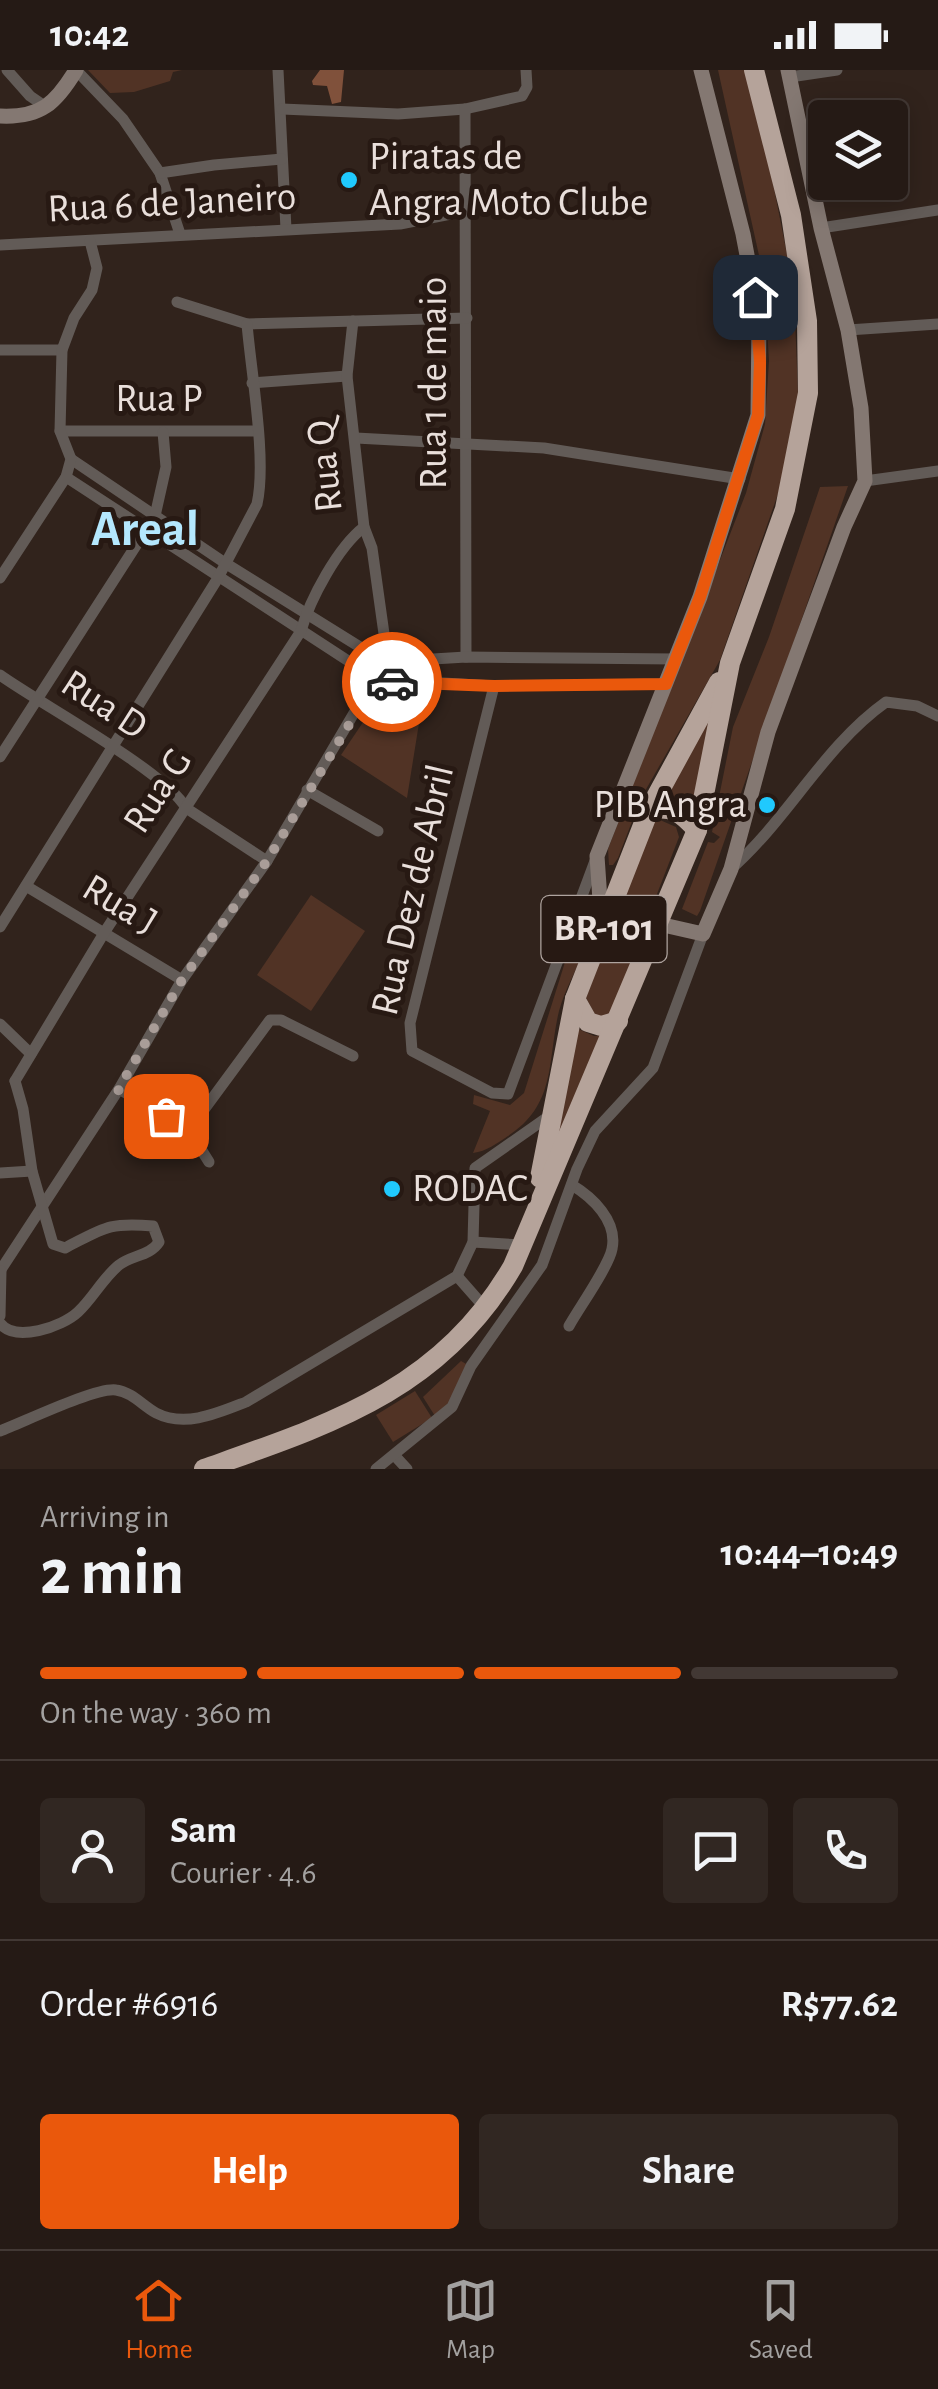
<!DOCTYPE html>
<html lang="en">
<head>
<meta charset="utf-8">
<style>
  :root { --surface:#251a15; --page:#312722; --text:#f1f3f6; --muted:#a3a1a0; --line:#423834; --accent:#ea580c }
  body { margin:0; font-family:"Alegreya Sans",sans-serif; background:var(--page); color:var(--text); height:100vh; display:flex; flex-direction:column; font-size:38px; white-space:nowrap }
  * { box-sizing:border-box; margin:0 }
  p { font-size:32px; color:var(--muted) }
  .icon { flex:none; width:55px; height:55px; fill:none; stroke:currentColor; stroke-width:2; stroke-linecap:round; stroke-linejoin:round }
  .map { position:relative; height:1399px; overflow:hidden }
  .panel { display:flex; flex-direction:column; background:var(--surface); flex:1 }
  .panel>* { flex:none }
  .tools { position:absolute; left:808px; top:30px; display:grid; gap:20px }
  .tools a { display:grid; place-items:center; width:100px; height:100px; border-radius:10px; background:var(--surface); box-shadow:0 5px 25px #0003,0 0 0 2px var(--line); font-size:50px }
  .pin { position:absolute; display:grid; place-items:center; width:85px; height:85px; color:#fff; margin:-42px; border-radius:20px; box-shadow:0 5px 15px #0006 }
  .courier { position:absolute; display:grid; place-items:center; width:100px; height:100px; margin:-50px; border:8px solid #ea580c; border-radius:50%; background:#fff; color:#222; box-shadow:0 2px 12px #0007 }
  .summary em { font-style:normal; font-weight:700 }
  .summary div { display:flex; flex-direction:column-reverse }
  .summary { display:flex; align-items:center; justify-content:space-between; height:170px; padding:0 40px }
  h1 { font-size:65px; font-weight:700; line-height:75px }
  .bar { display:grid; grid-template-columns:repeat(4,1fr); gap:15px 10px; align-content:center; height:120px; padding:0 40px }
  .bar i { height:12px; border-radius:8px; background:var(--line) }
  .bar .on { background:var(--accent) }
  .bar p { grid-column:span 4 }
  .line { display:flex; align-items:center; gap:25px; padding:0 40px; border-top:2px solid var(--line) }
  .line div { flex:1 }
  .round { display:grid; place-items:center; flex:none; width:105px; height:105px; border-radius:10px; background:var(--page) }
  .action { display:flex; gap:20px; margin-top:auto; padding:20px 40px }
  .action a { flex:1; height:115px; border-radius:10px; background:var(--accent); color:#fff; font-size:40px; font-weight:700; line-height:115px; text-align:center }
  .action a+a { background:var(--page); color:var(--text) }
  .status { display:flex; justify-content:space-between; align-items:center; height:70px; padding:0 50px; background:var(--surface); direction:ltr }
  .status svg { height:28px; fill:currentColor }
  .dock { display:flex; justify-content:space-around; align-items:center; height:140px; border-top:2px solid var(--line); background:var(--surface); font-size:28px; color:var(--muted) }
  .dock a { display:grid; justify-items:center; gap:5px }
  .dock .on { color:var(--accent) }
  .map>svg:first-child { display:block }
  .green { fill:#513325 }
  .forest { fill:#80513b }
  .lines { fill:none; stroke-linecap:round; stroke-linejoin:round }
  .street { stroke:#625b57; stroke-width:11 }
  .secondary { stroke:#847872; stroke-width:15 }
  .highway { stroke:#b5a39a; stroke-width:20 }
  .done { stroke:#a99d98; stroke-width:10; stroke-dasharray:0 18 }
  .route { stroke:#ea580c; stroke-width:12 }
  .poi-dot { fill:#20c9fd; stroke:#271913; stroke-width:4 }
  .labels { text-anchor:middle; dominant-baseline:central; stroke-width:10; stroke-linejoin:round; paint-order:stroke }
  .shield { fill:#271913; stroke:#afa49f; stroke-width:2.5 }
  .shield-label { font-size:38px; font-weight:bold; fill:#e9dfdb }
  .poi-label { font-size:40px; fill:#e9dfdb; stroke:#271913; text-anchor:start }
  .street-label { font-size:40px; fill:#e9dfdb; stroke:#271913 }
  .district-label { font-size:50px; font-weight:bold; fill:#b4e7fd; stroke:#271913 }
</style>
</head>
<body>
<div class="status"><b>10:42</b><svg viewBox="0 0 49 12"><path d="M0 12V9h3v3zM5 12V6h3v6zM10 12V3h3v9zM15 12V0h3v12zM26 1h20v11H26zM47 4h2v5h-2z"/></svg></div>
<div class="map">
<svg width="938" height="1399" viewBox="0 0 938 1399">
  <rect width="100%" height="100%" fill="#31231c"/>
  <!-- green -->
  <g class="green">
    <path d="M88,0H182L173,2L170,11L134,22L110,23Z"/>
    <path d="M718,0H746L769,93L794,220L798,325L779,421L720,590L641,728L618,788L613,795H609L608,779L746,423L765,354L769,291L764,208Z"/>
    <path d="M848,416L700,841L697,846L682,839L708,772L714,773L720,767L712,762L733,657L769,567L820,417Z"/>
    <path d="M386,618L424,622L407,728L341,685Z"/>
    <path d="M716,635L691,738L662,725Z"/>
    <path d="M660,750L676,757L679,767L611,943L597,948L586,928L652,752Z"/>
    <path d="M311,825L365,861L311,941L257,905Z"/>
    <path d="M577,867H583L586,876C578,897 565,919 559,941C547,991 557,1034 508,1066C496,1074 487,1081 473,1083L490,1041L473,1034L474,1025L510,1035L524,1023L571,873Z"/>
    <path d="M576,958L594,966L606,965L554,1075Z"/>
    <path d="M461,1291L468,1295L459,1323L435,1346L423,1327Z"/>
    <path d="M415,1321L432,1348L393,1372L376,1345Z"/>
  </g>
  <!-- forest -->
  <path class="forest" d="M320,0H344L341,32L332,34L327,16L313,15L312,11Z"/>
  <g class="lines">
    <!-- street -->
    <g class="street">
      <path d="M7,0L30,26L46,37"/>
      <path d="M76,0L123,49L160,103L180,164"/>
      <path d="M278,0L286,159"/>
      <path d="M790,7L837,0"/>
      <path d="M282,39L398,44L465,39L522,26L527,17L526,0"/>
      <path d="M465,39L466,587"/>
      <path d="M160,103L214,95L282,89"/>
      <path d="M821,158L938,140"/>
      <path d="M0,175L400,154L466,141"/>
      <path d="M177,232L247,254L467,248"/>
      <path d="M848,260L938,254"/>
      <path d="M0,280H62"/>
      <path d="M252,313L347,306"/>
      <path d="M60,361H257"/>
      <path d="M356,368L544,378L740,409"/>
      <path d="M71,389L225,493L384,592L466,587L676,589"/>
      <path d="M66,407L376,609L494,616L666,614"/>
      <path d="M865,411L938,401"/>
      <path d="M0,508L66,407L71,389L60,361L62,280L74,248L92,220L97,198L90,171"/>
      <path d="M0,605C42,635 165,701 186,738L267,791"/>
      <path d="M494,616L410,953L412,981L492,1023L508,1024L595,791"/>
      <path d="M0,687L155,446L166,397L163,362"/>
      <path d="M307,720L378,761"/>
      <path d="M731,799C788,749 824,676 886,632L917,636L938,646"/>
      <path d="M26,816L182,910"/>
      <path d="M0,857L218,508L257,434C267,390 251,302 247,254"/>
      <path d="M0,954L31,984"/>
      <path d="M15,1011L104,863L301,561C310,529 338,477 364,457"/>
      <path d="M119,1019L189,1060L209,1092"/>
      <path d="M189,1060L270,950H281L353,986"/>
      <path d="M0,1103L32,1101"/>
      <path d="M473,1172L522,1175"/>
      <path d="M0,1201L119,1019L182,910L267,791L384,592L386,578L372,478L364,457L347,306L353,251"/>
      <path d="M457,1206L486,1239"/>
      <path d="M0,1246L1,1201"/>
      <path d="M0,1253C15,1273 62,1257 78,1242C93,1228 103,1208 119,1195C132,1185 150,1186 159,1172L153,1156C108,1152 104,1158 65,1178L53,1174L32,1101L23,1039L15,1011"/>
      <path d="M569,1256C579,1238 609,1196 612,1179C618,1151 592,1127 572,1115"/>
      <path d="M0,1361C24,1352 96,1317 116,1320C132,1322 143,1336 156,1343C185,1358 218,1343 246,1332L457,1206L473,1172L475,1098L552,1044"/>
      <path d="M395,1386L407,1399"/>
      <path d="M376,1399L452,1337L471,1296L542,1195L577,1099L595,1061L653,998L703,864"/>
    </g>
    <!-- secondary -->
    <g class="secondary">
      <path d="M0,46C41,48 56,33 76,0"/>
      <path d="M659,854L703,864L731,799L768,662L844,457L865,411L861,338L848,260L821,158L788,0"/>
      <path d="M602,860L597,786L700,527L758,345L759,248L743,164L701,0"/>
    </g>
    <!-- highway -->
    <g class="highway">
      <path d="M649,740C672,735 682,743 697,760"/>
      <path d="M575,929L588,952L601,956L618,951"/>
      <path d="M540,1108L575,929L649,740L719,612"/>
      <path d="M204,1399C331,1354 441,1320 513,1196L697,760L730,593L785,439L808,323L807,251L791,145L754,0"/>
    </g>
  </g>
  <g class="lines">
    <!-- done -->
    <path class="done" d="M166,1046L118,1020L182,910L267,791L376,610L392,612"/>
    <!-- route -->
    <path class="route" d="M392,612L494,616L666,614L700,527L758,345L760,292L755,227"/>
  </g>
  <!-- markers -->
  <g class="poi-dot">
    <circle cx="349" cy="110" r="10"/>
    <circle cx="767" cy="735" r="10"/>
    <circle cx="392" cy="1119" r="10"/>
  </g>
  <g class="labels">
    <!-- shield labels -->
    <rect class="shield" x="541.5" y="826" width="125" height="66" rx="8"/>
    <g class="shield-label">
      <text x="604" y="859">BR-101</text>
    </g>
    <!-- poi labels -->
    <g class="poi-label">
      <text x="369" y="87">Piratas de<tspan x="369" dy="46">Angra Moto Clube</tspan></text>
      <text x="747" y="735" text-anchor="end">PIB Angra</text>
      <text x="412" y="1119">RODAC</text>
    </g>
    <!-- street labels -->
    <g class="street-label">
      <text transform="translate(172 133) rotate(-3)">Rua 6 de Janeiro</text>
      <text transform="translate(434 313) rotate(-90)">Rua 1 de maio</text>
      <text x="159" y="329">Rua P</text>
      <text transform="translate(325 396) rotate(-96)">Rua Q</text>
      <text transform="translate(104 635) rotate(33)">Rua D</text>
      <text transform="translate(158 721) rotate(-57)">Rua G</text>
      <text transform="translate(413 820) rotate(-77)">Rua Dez de Abril</text>
      <text transform="translate(120 835) rotate(31)">Rua J</text>
    </g>
    <!-- district labels -->
    <g class="district-label">
      <text x="145" y="460">Areal</text>
    </g>
  </g>
</svg>
<div class="tools">
<a><svg class="icon" aria-label="layers" viewBox="0 0 24 24"><path d="M12 4l9 5-9 5-9-5zM3 14l9 5 9-5"/></svg></a>
</div>
<div class="pin" style="left:166px;top:1046px;background:#ea580c"><svg class="icon" aria-label="bag" viewBox="0 0 24 24"><path d="M5 8h14l-1 12H6zM9 8a3 3 0 0 1 6 0"/></svg></div>
<div class="pin" style="left:755px;top:227px;background:#1f2937"><svg class="icon" aria-label="home" viewBox="0 0 24 24"><path d="M3 11l9-7 9 7M6 9v11h12V9"/></svg></div>
<div class="courier" style="left:392px;top:612px"><svg class="icon" aria-label="car" viewBox="0 0 24 24"><path d="M5 17H2v-5l4-1 3-4h7l3 4 3 1v5h-3M9 17h6M6 11h13"/><circle cx="7" cy="17" r="2"/><circle cx="17" cy="17" r="2"/></svg></div>
</div>
<section class="panel">
<div class="summary"><div><h1>2 min</h1><p>Arriving in</p></div><em>10:44–10:49</em></div>
<div class="bar"><i class="on"></i><i class="on"></i><i class="on"></i><i></i><p>On the way · 360 m</p></div>
<div class="line" style="height:180px"><a class="round"><svg class="icon" aria-label="person" viewBox="0 0 24 24"><circle cx="12" cy="8" r="4"/><path d="M4 21q1-7 8-7t8 7"/></svg></a><div><b>Sam</b><p>Courier · 4.6</p></div><a class="round"><svg class="icon" aria-label="chat" viewBox="0 0 24 24"><path d="M4 5h16v11H9l-5 4z"/></svg></a><a class="round"><svg class="icon" aria-label="phone" viewBox="0 0 24 24"><path d="M5 4h4l2 5-3 2q2 4 5 5l2-3 5 2v4C11 20 4 13 5 4z"/></svg></a></div>
<div class="line" style="height:130px"><div>Order #6916</div><b>R$77.62</b></div>
<div class="action"><a>Help</a><a>Share</a></div>
</section>
<nav class="dock">
<a class="on"><svg class="icon" aria-label="home" viewBox="0 0 24 24"><path d="M3 11l9-7 9 7M6 9v11h12V9"/></svg>Home</a>
<a><svg class="icon" aria-label="map" viewBox="0 0 24 24"><path d="M3 6l6-2 6 2 6-2v14l-6 2-6-2-6 2zM9 4v14M15 6v14"/></svg>Map</a>
<a><svg class="icon" aria-label="saved" viewBox="0 0 24 24"><path d="M7 4h10v16l-5-4-5 4z"/></svg>Saved</a>
</nav>
</body>
</html>
